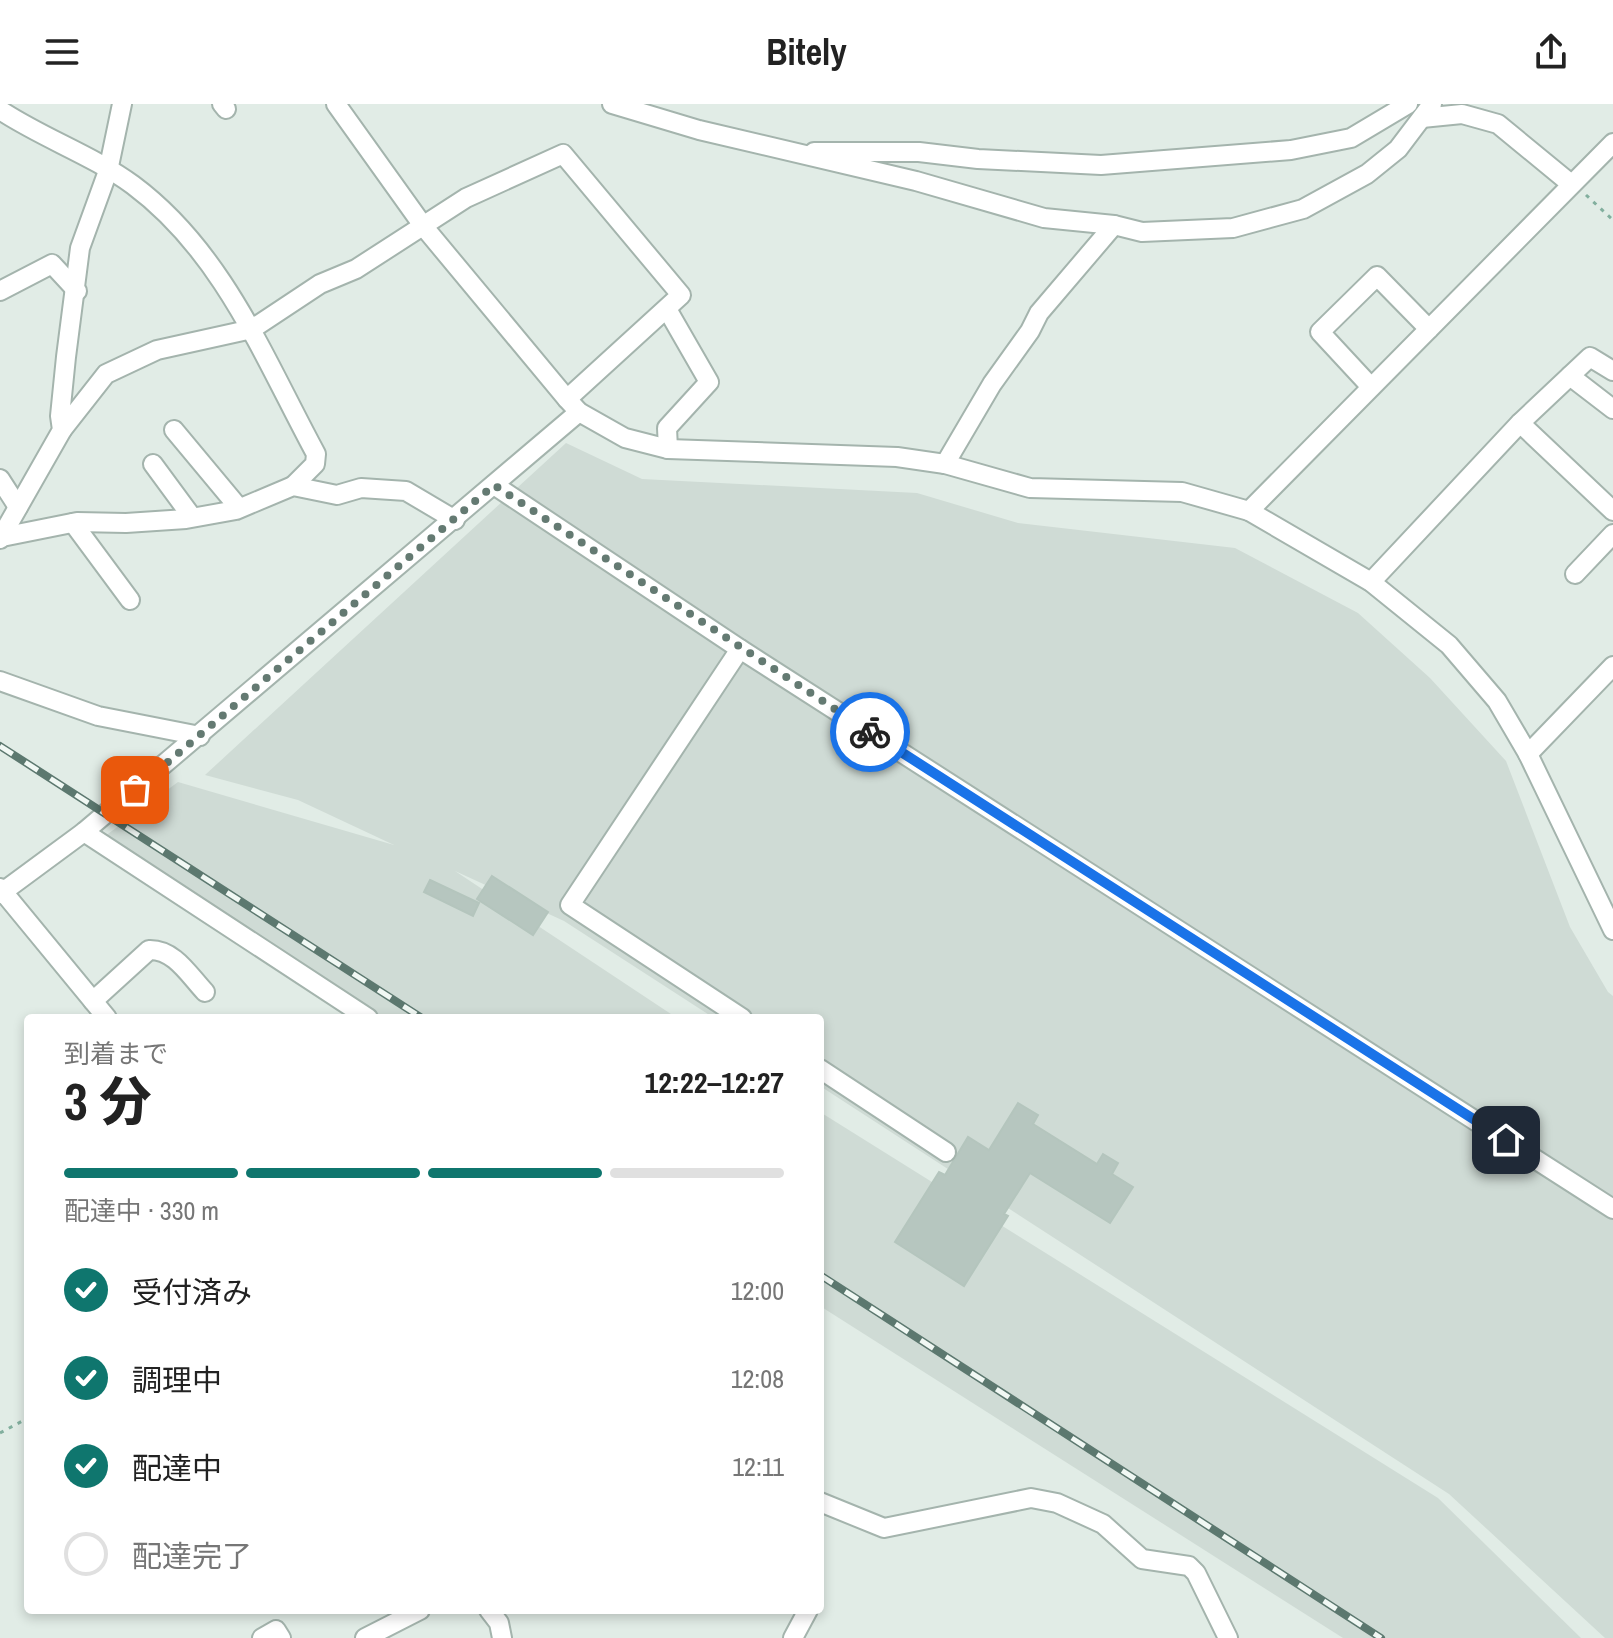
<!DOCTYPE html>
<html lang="ja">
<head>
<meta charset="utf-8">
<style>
  :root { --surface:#fff; --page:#f2f2f2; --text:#222; --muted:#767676; --line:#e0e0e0; --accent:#0f766e }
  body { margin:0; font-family:"Archivo Narrow","Noto Sans JP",sans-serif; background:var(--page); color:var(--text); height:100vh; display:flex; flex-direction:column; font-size:30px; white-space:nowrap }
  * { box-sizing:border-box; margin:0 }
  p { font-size:26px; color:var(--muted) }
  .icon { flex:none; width:44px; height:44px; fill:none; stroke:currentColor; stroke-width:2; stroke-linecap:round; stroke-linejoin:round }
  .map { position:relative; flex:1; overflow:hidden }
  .drawer { position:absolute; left:24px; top:910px; width:800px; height:600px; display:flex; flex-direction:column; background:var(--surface); border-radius:8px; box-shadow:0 4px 12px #0003 }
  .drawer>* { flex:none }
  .pin { position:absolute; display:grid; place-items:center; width:68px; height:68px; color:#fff; margin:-34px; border-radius:16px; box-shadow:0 4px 12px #0006 }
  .courier { position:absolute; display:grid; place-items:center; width:80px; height:80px; margin:-40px; border:6px solid #1a73e8; border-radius:50%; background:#fff; color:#222; box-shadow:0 2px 10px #0007 }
  .overview em { font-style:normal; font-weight:800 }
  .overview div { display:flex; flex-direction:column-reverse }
  .overview { display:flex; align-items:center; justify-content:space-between; height:136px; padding:0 40px }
  h1 { font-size:52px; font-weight:800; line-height:60px }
  .bar { display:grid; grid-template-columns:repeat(4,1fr); gap:12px 8px; align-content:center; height:96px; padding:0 40px }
  .bar i { height:10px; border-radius:6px; background:var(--line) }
  .bar .selected { background:var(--accent) }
  .bar p { grid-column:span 4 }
  ol { padding:0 40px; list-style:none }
  li { display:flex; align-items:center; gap:24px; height:88px }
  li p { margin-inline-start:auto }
  li .icon { padding:8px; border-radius:50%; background:var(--accent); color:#fff; stroke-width:4 }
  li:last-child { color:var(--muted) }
  li i { width:44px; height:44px; border:4px solid var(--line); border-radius:50% }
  header { display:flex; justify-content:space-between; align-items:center; height:104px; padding:0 40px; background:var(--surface); font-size:36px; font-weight:800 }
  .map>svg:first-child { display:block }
  .built { fill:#cfdbd5 }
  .building { fill:#b6c6bf; stroke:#b4c5bd; stroke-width:2 }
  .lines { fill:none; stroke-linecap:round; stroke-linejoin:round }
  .minor-casing { stroke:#a4b4ad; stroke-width:22 }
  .path { stroke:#82af9e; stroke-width:3; stroke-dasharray:4 6; stroke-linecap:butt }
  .minor { stroke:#fff; stroke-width:18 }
  .rail-casing { stroke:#5c786f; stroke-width:8 }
  .rail { stroke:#f1f8f4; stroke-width:5; stroke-dasharray:15; stroke-linecap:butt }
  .done { stroke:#647a72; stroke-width:8; stroke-dasharray:0 14.4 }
  .route { stroke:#1a73e8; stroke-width:10 }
</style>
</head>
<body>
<header><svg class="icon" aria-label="menu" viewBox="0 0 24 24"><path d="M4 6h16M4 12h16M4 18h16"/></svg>Bitely<svg class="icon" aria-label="share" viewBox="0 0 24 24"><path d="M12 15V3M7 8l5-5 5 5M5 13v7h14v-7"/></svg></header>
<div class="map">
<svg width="1613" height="1534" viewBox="0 0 1613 1534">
  <rect width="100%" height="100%" fill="#e1ece6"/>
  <!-- built -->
  <g class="built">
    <path d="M566,339L642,375L917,389L1018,419L1235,444L1358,509L1430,574L1506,657L1570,823L1608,888L1613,892V1534H1605L1449,1390L820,982V914H714L564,817L455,767L677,914H366L93,741L178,678L394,741L298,696L205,671Z"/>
    <path d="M820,1008L1438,1394L1581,1534H1343L820,1202Z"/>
  </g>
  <!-- building -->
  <g class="building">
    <path d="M492,772L548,808L533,831L477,795Z"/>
    <path d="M430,776L479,799L473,812L424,788Z"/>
    <path d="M1018,999L1038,1011L1033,1020L1097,1060L1103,1050L1118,1059L1112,1070L1133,1083L1110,1119L1030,1069L1004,1110L1008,1112L964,1182L895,1138L939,1068L945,1071L968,1033L989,1046Z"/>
  </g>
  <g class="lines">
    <!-- minor casing -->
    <g class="minor-casing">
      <g id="minor">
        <path d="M222,0L226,5"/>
        <path d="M336,0L424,123L567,295L579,308L625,334L668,345L897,353L945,360L1030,384L1182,388L1249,407L1371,478L1449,541L1497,597L1528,650L1613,826"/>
        <path d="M612,0L699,26L916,77L1044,114L1114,121L1142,128L1233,124L1303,105L1367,70L1398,45L1432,0"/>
        <path d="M0,6C42,34 92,51 133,81C223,148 264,254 316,350L315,360L293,382"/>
        <path d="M1422,14L1462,10L1498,20L1571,80"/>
        <path d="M814,48H919L978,55L1101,61L1291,46L1351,34L1408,0"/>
        <path d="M0,187L52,160L77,187"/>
        <path d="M667,205L709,278L667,324L668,345"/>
        <path d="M1570,272L1613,305"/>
        <path d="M1371,283L1320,228L1377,172L1429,225"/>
        <path d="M1520,319L1590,253L1613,267"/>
        <path d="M62,326L106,270L157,246L252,225L320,180L356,165L466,94L563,50L681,191L567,295"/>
        <path d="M174,326L239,404"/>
        <path d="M153,360L192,413"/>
        <path d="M945,360L992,280L1030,227L1039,209L1114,121"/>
        <path d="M0,375L18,403"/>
        <path d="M494,381L740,545L1613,1105"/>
        <path d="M1249,407L1613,39"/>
        <path d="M73,419L130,496"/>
        <path d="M2,433L77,418L126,419L186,415L236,406L293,382L337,391L361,384L406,387L455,416"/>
        <path d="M0,435L62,326L60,312L66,253L80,144L108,67L122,0"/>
        <path d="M1575,470L1613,430"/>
        <path d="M1371,478L1520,319L1613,407"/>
        <path d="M740,545L570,801L742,914"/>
        <path d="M0,577L98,612L200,632"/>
        <path d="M1528,650L1613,562"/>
        <path d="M84,728L368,914"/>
        <path d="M0,784L107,914"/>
        <path d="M0,790L84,728L579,308"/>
        <path d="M93,897L149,846C174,845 189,871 205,888"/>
        <path d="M820,965L946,1048"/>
        <path d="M820,1398L884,1424L1031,1394L1057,1399L1103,1420L1142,1455L1189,1462L1196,1469L1228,1534"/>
        <path d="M489,1506L499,1519L502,1534"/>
        <path d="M262,1534L276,1526L281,1534"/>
        <path d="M365,1534L420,1506"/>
        <path d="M793,1534L808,1506"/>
      </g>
    </g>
    <!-- path -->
    <g class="path">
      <path d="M1586,91L1613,116"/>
      <path d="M0,1329L28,1314"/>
    </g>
    <!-- minor -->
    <use href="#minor" class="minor"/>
    <!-- rail casing -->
    <g class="rail-casing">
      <g id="rail">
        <path d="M0,642L422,914"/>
        <path d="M820,1171L1381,1534"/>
      </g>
    </g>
    <!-- rail -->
    <use href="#rail" class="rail"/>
  </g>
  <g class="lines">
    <!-- done -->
    <path class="done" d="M135,686L494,381L870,628"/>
    <!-- route -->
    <path class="route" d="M870,628L1506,1036"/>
  </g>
</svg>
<div class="pin" style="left:135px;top:686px;background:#ea580c"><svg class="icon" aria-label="bag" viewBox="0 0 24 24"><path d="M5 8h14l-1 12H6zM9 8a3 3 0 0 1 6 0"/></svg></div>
<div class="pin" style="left:1506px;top:1036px;background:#1f2937"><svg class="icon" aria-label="home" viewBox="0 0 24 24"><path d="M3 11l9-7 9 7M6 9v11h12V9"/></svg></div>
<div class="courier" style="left:870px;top:628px"><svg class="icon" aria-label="bike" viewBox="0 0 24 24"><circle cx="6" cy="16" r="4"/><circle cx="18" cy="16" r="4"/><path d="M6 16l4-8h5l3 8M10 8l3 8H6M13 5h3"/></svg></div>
<section class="drawer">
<div class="overview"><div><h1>3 分</h1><p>到着まで</p></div><em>12:22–12:27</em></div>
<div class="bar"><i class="selected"></i><i class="selected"></i><i class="selected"></i><i></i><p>配達中 · 330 m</p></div>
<ol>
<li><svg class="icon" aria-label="check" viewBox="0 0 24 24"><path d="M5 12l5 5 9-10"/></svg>受付済み<p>12:00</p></li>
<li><svg class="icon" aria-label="check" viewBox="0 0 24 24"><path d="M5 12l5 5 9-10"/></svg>調理中<p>12:08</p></li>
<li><svg class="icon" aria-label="check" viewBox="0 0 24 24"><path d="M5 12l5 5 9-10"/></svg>配達中<p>12:11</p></li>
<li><i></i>配達完了</li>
</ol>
</section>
</div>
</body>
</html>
